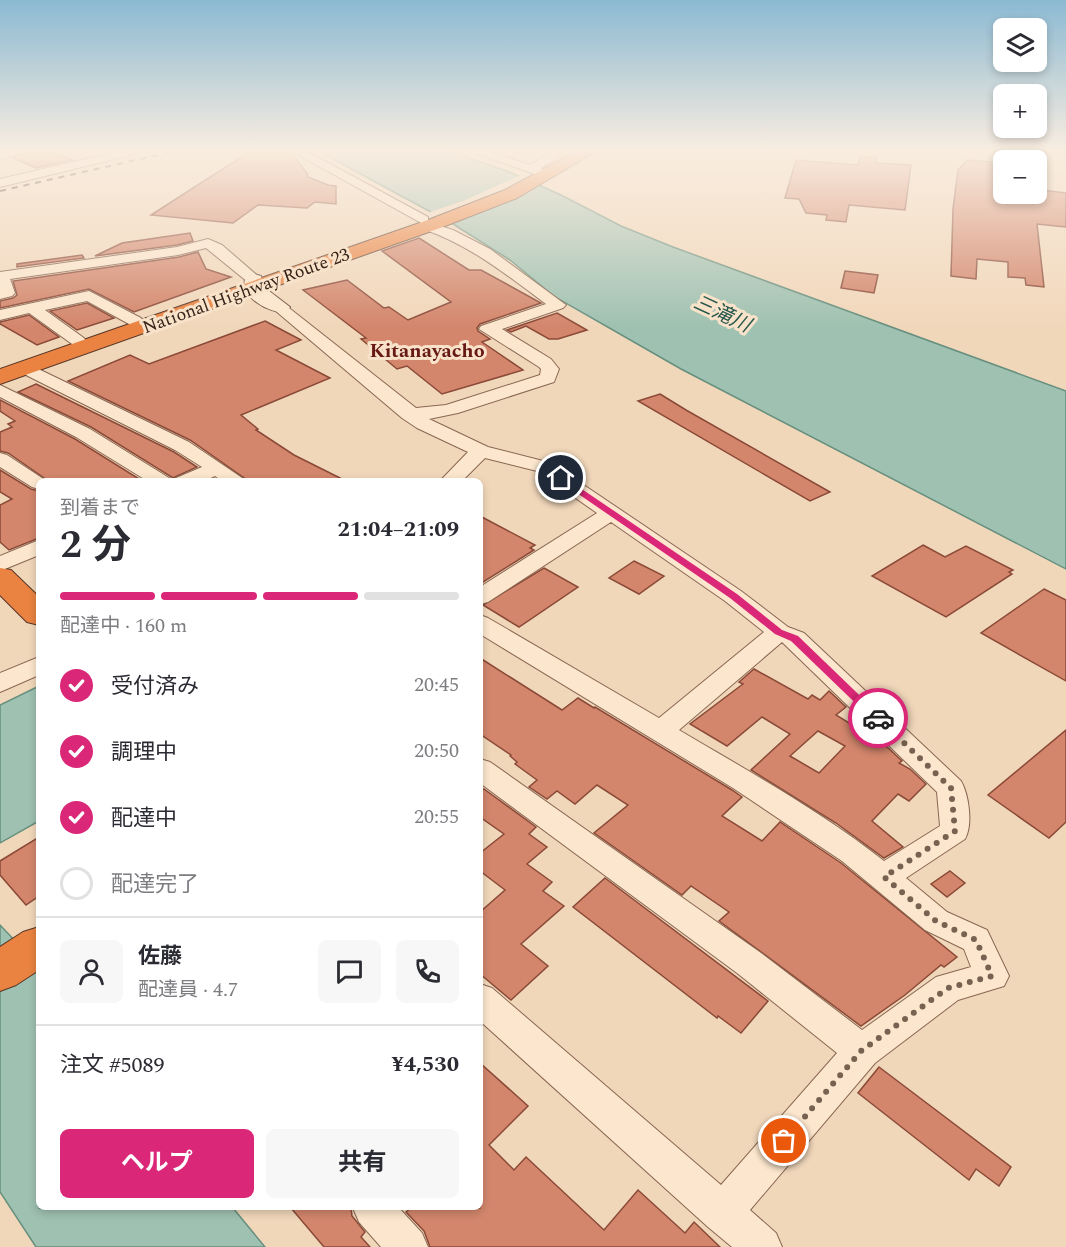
<!DOCTYPE html>
<html lang="ja">
<head>
<meta charset="utf-8">
<style>
  :root { --surface:#fff; --page:#f7f7f7; --text:#2b2b33; --muted:#7c7c81; --line:#e1e1e2; --accent:#db2777 }
  body { margin:0; font-family:Spectral,"Noto Sans JP",serif; background:var(--page); color:var(--text); height:100vh; display:flex; flex-direction:column; font-size:22px; white-space:nowrap }
  * { box-sizing:border-box; margin:0 }
  p { font-size:20px; color:var(--muted) }
  .icon { flex:none; width:33px; height:33px; fill:none; stroke:currentColor; stroke-width:2; stroke-linecap:round; stroke-linejoin:round }
  .map { position:relative; flex:1; overflow:hidden }
  .drawer { position:absolute; left:36px; top:478px; width:447px; height:732px; display:flex; flex-direction:column; background:var(--surface); border-radius:9px; box-shadow:0 3px 9px #0003 }
  .drawer>* { flex:none }
  .controls { position:absolute; left:993px; top:18px; display:grid; gap:12px }
  .controls a { display:grid; place-items:center; width:54px; height:54px; border-radius:9px; background:var(--surface); box-shadow:0 3px 9px #0003; font-size:30px }
  .pin { position:absolute; display:grid; place-items:center; width:51px; height:51px; color:#fff; margin:-26px; border:3px solid #fff; border-radius:50%; box-shadow:0 2px 6px #0007 }
  .courier { position:absolute; display:grid; place-items:center; width:60px; height:60px; margin:-30px; border:4px solid #db2777; border-radius:50%; background:#fff; color:#222; box-shadow:0 2px 8px #0007 }
  .headline em { font-style:normal; font-weight:700 }
  .headline div { display:flex; flex-direction:column-reverse }
  .headline { display:flex; align-items:center; justify-content:space-between; height:102px; padding:0 24px }
  h1 { font-size:39px; font-weight:700; line-height:45px }
  .bar { display:grid; grid-template-columns:repeat(4,1fr); gap:9px 6px; align-content:center; height:72px; padding:0 24px }
  .bar i { height:8px; border-radius:4px; background:var(--line) }
  .bar .active { background:var(--accent) }
  .bar p { grid-column:span 4 }
  .line { display:flex; align-items:center; gap:15px; padding:0 24px; border-top:2px solid var(--line) }
  .line div { flex:1 }
  .round { display:grid; place-items:center; flex:none; width:63px; height:63px; border-radius:9px; background:var(--page) }
  ol { padding:0 24px; list-style:none }
  li { display:flex; align-items:center; gap:18px; height:66px }
  li p { margin-inline-start:auto }
  li .icon { padding:6px; border-radius:50%; background:var(--accent); color:#fff; stroke-width:4 }
  li:last-child { color:var(--muted) }
  li i { width:33px; height:33px; border:3px solid var(--line); border-radius:50% }
  .primary-button { display:flex; gap:12px; margin-top:auto; padding:12px 24px }
  .primary-button a { flex:1; height:69px; border-radius:9px; background:var(--accent); color:#fff; font-size:24px; font-weight:700; line-height:69px; text-align:center }
  .primary-button a+a { background:var(--page); color:var(--text) }
  .map>svg:first-child { display:block }
  .water { fill:#9fc1b1; stroke:#668f7e; stroke-width:1.5 }
  .pier { fill:#f1d7ba }
  .building { fill:#d3866c; stroke:#8a4a37; stroke-width:1.5; fill-rule:evenodd }
  .lines { fill:none; stroke-linecap:round; stroke-linejoin:round }
  .street-casing { stroke:#896753; stroke-width:2 }
  .secondary-casing { stroke:#6a4837; stroke-width:2 }
  .highway-casing { stroke:#563628; stroke-width:2 }
  .street { fill:#fce6cd; fill-rule:evenodd }
  .secondary { fill:#fce6cd; fill-rule:evenodd }
  .highway { fill:#ea8341; fill-rule:evenodd }
  .rail { stroke:#362319; stroke-width:2; stroke-dasharray:6 6; stroke-linecap:butt }
  .route { fill:#db2777 }
  .done { stroke:#776251; stroke-width:6; stroke-dasharray:0 10.8 }
  .labels { text-anchor:middle; dominant-baseline:central; stroke-width:6; stroke-linejoin:round; paint-order:stroke }
  .far-street-label { font-size:18px; fill:#362319; stroke:#f8e3ca }
  .far-water-label { font-size:20px; font-style:italic; fill:#27584c; stroke:#f8e3ca }
  .far-neighbourhood-label { font-size:20px; font-weight:bold; fill:#661915; stroke:#f8e3ca }
</style>
</head>
<body>
<div class="map">
<svg width="1066" height="1247" viewBox="0 0 1066 1247">
  <rect width="100%" height="100%" fill="#f1d7ba"/>
  <!-- water -->
  <g class="water">
    <path d="M320,152H447L462,156L507,171L561,195L621,226L673,247L1066,391V569L681,369L555,297L510,260L453,224Z"/>
    <path d="M39,686V821L0,843V705Z"/>
    <path d="M0,925L39,966V1208H233L265,1247H36L0,1192Z"/>
  </g>
  <!-- pier -->
  <path class="pier" d="M523,174L543,183L447,224L427,213L463,201Z"/>
  <!-- building -->
  <g class="building">
    <path d="M21,152H50L73,160L36,168L13,158Z"/>
    <path d="M249,152H291L307,173L308,177L328,185L336,186V204L315,202L307,208L258,205L233,223L151,215Z"/>
    <path d="M860,156L877,158L876,163L911,165L905,210L849,205L846,222L826,220L827,215L806,213L799,199L785,198L796,160L858,165Z"/>
    <path d="M967,160L1004,163V194L1042,195V190L1066,193V227L1037,224L1044,287L1026,285L1025,278L1008,277V262L977,259L976,279L951,276L953,209L958,170Z"/>
    <path d="M190,233L193,241L177,245L95,256L122,243Z"/>
    <path d="M419,238L469,270H481L541,303L480,324L477,328L478,331L490,339L482,342L523,370L442,394L407,366L397,369L361,339L366,338L303,290L347,280L384,308L389,307L408,320L451,302L382,251Z"/>
    <path d="M198,252L206,269L231,277L134,312L89,289L0,308V301L13,298L17,295L13,281L179,257Z"/>
    <path d="M82,255L84,258L17,267V264Z"/>
    <path d="M845,271L878,275L874,293L841,288Z"/>
    <path d="M87,303L114,318L77,330L50,311Z"/>
    <path d="M557,313L587,330L558,339H549L526,326L511,332L507,330Z"/>
    <path d="M29,315L59,337L37,345L0,324V322Z"/>
    <path d="M265,321L301,340L276,350L330,378L241,415L258,429L256,430L294,455L348,482H250L190,440L68,381L130,355L149,364Z"/>
    <path d="M36,384L174,452L197,467L173,478L91,427L18,392Z"/>
    <path d="M660,394L686,410L830,492L810,501L638,401Z"/>
    <path d="M0,400L75,439L144,482H50L8,453L0,451V432L12,427L8,424L15,421L0,411Z"/>
    <path d="M0,470L31,489L39,491V538L9,550L0,542V505L12,499L0,492Z"/>
    <path d="M480,516L535,545L530,548L534,550L480,584Z"/>
    <path d="M923,545L945,557L966,546L1013,570L1009,572L1012,574L946,617L872,576Z"/>
    <path d="M634,561L664,576L639,594L609,578Z"/>
    <path d="M544,568L578,587L519,627L483,605Z"/>
    <path d="M1044,589L1066,600V681L981,633Z"/>
    <path d="M480,658L562,710L578,698L594,708L595,707L732,790L742,797L722,816L762,841L780,822L841,863L957,957L944,967L941,965L905,995L861,1026L719,921L729,912L691,886L682,895L594,833L628,805L597,785L575,804L557,791L547,799L529,787L537,780L515,764L517,762L510,756L511,755L480,734Z"/>
    <path d="M754,669L808,699L812,695L820,700L829,691L846,707L836,715L885,745L902,761L899,763L910,769L926,784L909,801L898,794L872,821L903,847L884,858L836,823L751,770L790,734L762,717L727,746L690,724L743,684L739,682ZM818,731L845,746L819,773L790,756Z"/>
    <path d="M1066,730V822L1049,838L988,795Z"/>
    <path d="M484,789L536,827L529,834L547,847L527,864L552,882L543,891L564,906L521,944L548,966L511,1000L480,974V912L505,890L480,871V853L504,834L480,817V792Z"/>
    <path d="M39,837V896L26,905L0,875V861Z"/>
    <path d="M950,871L965,883L947,897L931,884Z"/>
    <path d="M605,878L768,1001L741,1033L718,1016L717,1018L573,907Z"/>
    <path d="M480,1063L528,1106L489,1145L514,1170L526,1157L604,1230L638,1190L685,1233L694,1222L720,1247H430L424,1231L406,1212L411,1208H480Z"/>
    <path d="M879,1067L1011,1167L999,1186L976,1169L969,1180L858,1093Z"/>
    <path d="M291,1208H351L352,1216L365,1232L361,1237L370,1247H324Z"/>
  </g>
  <g class="lines">
    <!-- street casing -->
    <g class="street-casing">
      <g id="street">
        <path d="M19,152L17,154L0,160V153Z"/>
        <path d="M116,152H137L135,154L0,187V179Z"/>
        <path d="M293,152H308L428,217V222L453,230L490,249L566,305L563,308L502,329L551,359L559,369L554,382L458,413L429,419L488,447L551,463L741,591L788,627L804,633L961,781C969,795 973,825 965,839L906,878L947,912L987,930L1009,976L1004,986L958,1000L875,1063L750,1210L776,1233L782,1247H732L708,1227L480,1021V984L492,988L721,1185L837,1053L737,973L480,783V759L490,762L761,953L862,1030L936,977L971,967L964,949L925,930L842,861L733,788L480,634V615L488,618L659,718L764,632L725,601L611,522L488,602L480,604V587L597,513L537,471L485,458L461,482H439L468,452L417,428L402,418L271,307L279,302L284,304L416,408L446,405L540,375L541,369L539,367L479,329L481,326L546,304C507,275 470,245 423,229V224ZM782,642L937,792L940,826L884,861C821,811 748,771 679,730Z"/>
        <path d="M473,152H491L530,165L551,152H565L541,168L546,172L540,176Z"/>
        <path d="M208,239L222,245L259,277L261,280L259,283H249L206,248L178,255L10,279L15,293L12,296L0,299V272L177,247Z"/>
        <path d="M89,291L141,318L143,321L141,324H129L87,301L45,310L84,338L86,341L78,346L72,344L29,313L0,320V310Z"/>
        <path d="M26,363L189,442L248,482H223L215,476L202,482H149L76,437L0,397V385L90,429L174,481L176,478L202,467L175,450L20,372L17,368L20,364Z"/>
        <path d="M0,453L7,455L48,482H39V489L32,487L0,467Z"/>
        <path d="M39,540V555L0,571V556Z"/>
        <path d="M39,657V675L0,692V673Z"/>
        <path d="M353,1208H399L422,1233L428,1247H381L359,1222Z"/>
      </g>
    </g>
    <!-- secondary casing -->
    <g class="secondary-casing">
      <path id="secondary" d="M254,274L261,276L264,287L290,307L287,312C271,315 234,294 247,276Z"/>
    </g>
    <!-- highway casing -->
    <g class="highway-casing">
      <g id="highway">
        <path d="M575,152H595L517,198L440,228L0,384V369L428,220L505,190Z"/>
        <path d="M0,568L11,570L39,597V625L27,622L0,595Z"/>
        <path d="M39,927V970L16,985L0,991V947L23,932Z"/>
      </g>
    </g>
    <!-- street -->
    <use href="#street" class="street"/>
    <!-- secondary -->
    <use href="#secondary" class="secondary"/>
    <!-- highway -->
    <use href="#highway" class="highway"/>
    <!-- rail -->
    <path class="rail" d="M0,191L171,152"/>
  </g>
  <!-- sky -->
  <linearGradient id="sky" x2="0" y2="1"><stop stop-color="#8bb9d2"/><stop offset="0.46" stop-color="#f9ede0"/><stop offset="1" stop-color="#f9ede0" stop-opacity="0"/></linearGradient>
  <rect width="1066" height="327" fill="url(#sky)"/>
  <!-- route -->
  <path class="route" d="M561,475L737,594L782,630L798,636L881,716V721H874L791,641L775,634L730,598L558,480L557,478Z"/>
  <g class="lines">
    <!-- done -->
    <path class="done" d="M784,1141L861,1051L948,988L992,976L976,940L936,921L884,877L955,831L951,788L878,718"/>
  </g>
  <g class="labels">
    <!-- far-street labels -->
    <g class="far-street-label">
      <text transform="translate(246 291) rotate(-20)">National Highway Route 23</text>
    </g>
    <!-- far-water labels -->
    <g class="far-water-label">
      <text transform="translate(722 314) rotate(25)">三滝川</text>
    </g>
    <!-- far-neighbourhood labels -->
    <g class="far-neighbourhood-label">
      <text x="427" y="351">Kitanayacho</text>
    </g>
  </g>
</svg>
<div class="controls">
<a><svg class="icon" aria-label="layers" viewBox="0 0 24 24"><path d="M12 4l9 5-9 5-9-5zM3 14l9 5 9-5"/></svg></a>
<a>+</a>
<a>−</a>
</div>
<div class="pin" style="left:784px;top:1141px;background:#ea580c"><svg class="icon" aria-label="bag" viewBox="0 0 24 24"><path d="M5 8h14l-1 12H6zM9 8a3 3 0 0 1 6 0"/></svg></div>
<div class="pin" style="left:561px;top:478px;background:#1f2937"><svg class="icon" aria-label="home" viewBox="0 0 24 24"><path d="M3 11l9-7 9 7M6 9v11h12V9"/></svg></div>
<div class="courier" style="left:878px;top:718px"><svg class="icon" aria-label="car" viewBox="0 0 24 24"><path d="M5 17H2v-5l4-1 3-4h7l3 4 3 1v5h-3M9 17h6M6 11h13"/><circle cx="7" cy="17" r="2"/><circle cx="17" cy="17" r="2"/></svg></div>
<section class="drawer">
<div class="headline"><div><h1>2 分</h1><p>到着まで</p></div><em>21:04–21:09</em></div>
<div class="bar"><i class="active"></i><i class="active"></i><i class="active"></i><i></i><p>配達中 · 160 m</p></div>
<ol>
<li><svg class="icon" aria-label="check" viewBox="0 0 24 24"><path d="M5 12l5 5 9-10"/></svg>受付済み<p>20:45</p></li>
<li><svg class="icon" aria-label="check" viewBox="0 0 24 24"><path d="M5 12l5 5 9-10"/></svg>調理中<p>20:50</p></li>
<li><svg class="icon" aria-label="check" viewBox="0 0 24 24"><path d="M5 12l5 5 9-10"/></svg>配達中<p>20:55</p></li>
<li><i></i>配達完了</li>
</ol>
<div class="line" style="height:108px"><a class="round"><svg class="icon" aria-label="person" viewBox="0 0 24 24"><circle cx="12" cy="8" r="4"/><path d="M4 21q1-7 8-7t8 7"/></svg></a><div><b>佐藤</b><p>配達員 · 4.7</p></div><a class="round"><svg class="icon" aria-label="chat" viewBox="0 0 24 24"><path d="M4 5h16v11H9l-5 4z"/></svg></a><a class="round"><svg class="icon" aria-label="phone" viewBox="0 0 24 24"><path d="M5 4h4l2 5-3 2q2 4 5 5l2-3 5 2v4C11 20 4 13 5 4z"/></svg></a></div>
<div class="line" style="height:78px"><div>注文 #5089</div><b>¥4,530</b></div>
<div class="primary-button"><a>ヘルプ</a><a>共有</a></div>
</section>
</div>
</body>
</html>
